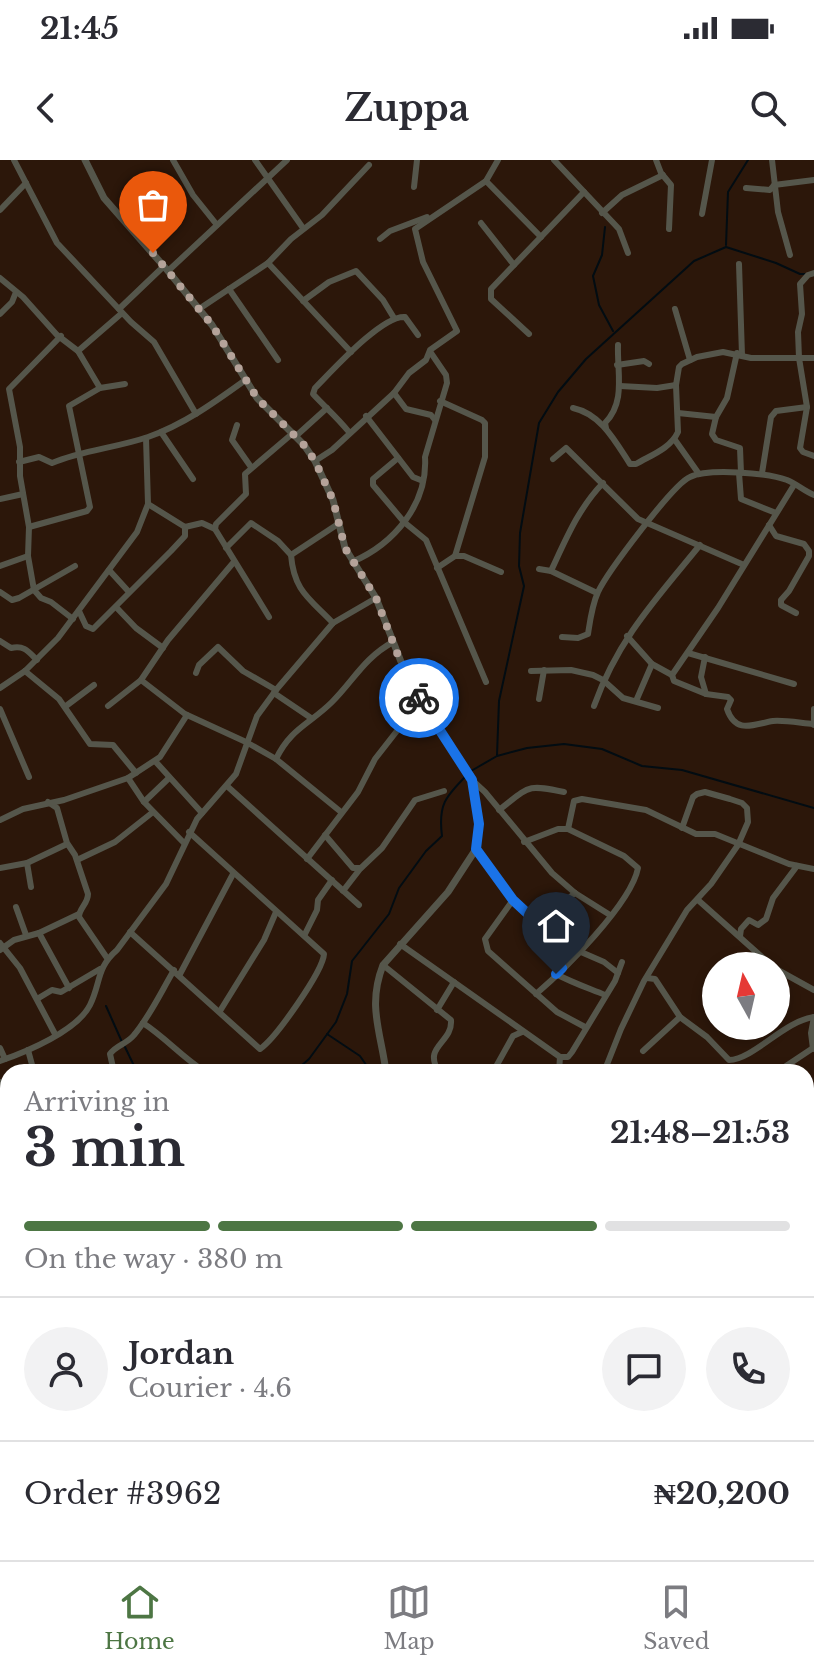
<!DOCTYPE html>
<html lang="en">
<head>
<meta charset="utf-8">
<style>
  :root { --surface:#fff; --page:#f2f2f3; --text:#2b2b33; --muted:#7c7c81; --line:#e1e1e2; --accent:#4d7644 }
  body { margin:0; font-family:"Libre Baskerville",serif; background:var(--page); color:var(--text); height:100vh; display:flex; flex-direction:column; font-size:30px; white-space:nowrap }
  * { box-sizing:border-box; margin:0 }
  p { font-size:26px; color:var(--muted) }
  .icon { flex:none; width:44px; height:44px; fill:none; stroke:currentColor; stroke-width:2; stroke-linecap:round; stroke-linejoin:round }
  .map { position:relative; flex:1; overflow:hidden }
  .sheet { position:absolute; left:0px; top:904px; width:814px; height:496px; display:flex; flex-direction:column; background:var(--surface); border-radius:24px 24px 0 0; box-shadow:0 4px 12px #0003 }
  .sheet>* { flex:none }
  .needle { width:52px; rotate:352deg }
  .controls { position:absolute; left:702px; top:792px; display:grid; gap:16px }
  .controls a { display:grid; place-items:center; width:88px; height:88px; border-radius:50%; background:var(--surface); box-shadow:0 4px 12px #0003; font-size:40px }
  .pin { position:absolute; display:grid; place-items:center; width:68px; height:68px; color:#fff; margin:-82px -34px; border-radius:50% 50% 50% 0; rotate:-45deg; box-shadow:0 0 8px #0007 }
  .pin .icon { rotate:45deg }
  .courier { position:absolute; display:grid; place-items:center; width:80px; height:80px; margin:-40px; border:6px solid #1a73e8; border-radius:50%; background:#fff; color:#222; box-shadow:0 2px 10px #0007 }
  .summary em { font-style:normal; font-weight:700 }
  .summary div { display:flex; flex-direction:column-reverse }
  .summary { display:flex; align-items:center; justify-content:space-between; height:136px; padding:0 24px }
  h1 { font-size:52px; font-weight:700; line-height:60px }
  .bar { display:grid; grid-template-columns:repeat(4,1fr); gap:12px 8px; align-content:center; height:96px; padding:0 24px }
  .bar i { height:10px; border-radius:6px; background:var(--line) }
  .bar .active { background:var(--accent) }
  .bar p { grid-column:span 4 }
  .line { display:flex; align-items:center; gap:20px; padding:0 24px; border-top:2px solid var(--line) }
  .line div { flex:1 }
  .round { display:grid; place-items:center; flex:none; width:84px; height:84px; border-radius:42px; background:var(--page) }
  .status { display:flex; justify-content:space-between; align-items:center; height:56px; padding:0 40px; background:var(--surface); direction:ltr }
  .status svg { height:22px; fill:currentColor }
  header { display:flex; justify-content:space-between; align-items:center; height:104px; padding:0 24px; background:var(--surface); font-size:36px; font-weight:700 }
  .menu { display:flex; justify-content:space-around; align-items:center; height:112px; border-top:2px solid var(--line); background:var(--surface); font-size:22px; color:var(--muted) }
  .menu a { display:grid; justify-items:center; gap:4px }
  .menu .active { color:var(--accent) }
  .map>svg:first-child { display:block }
  .lines { fill:none; stroke-linecap:round; stroke-linejoin:round }
  .stream { stroke:#020c12; stroke-width:2 }
  .minor { stroke:#55564b; stroke-width:6 }
  .tertiary { stroke:#55564b; stroke-width:7 }
  .done { stroke:#b5a39a; stroke-width:8; stroke-dasharray:0 14.4 }
  .route { stroke:#1a73e8; stroke-width:10 }
</style>
</head>
<body>
<div class="status"><b>21:45</b><svg viewBox="0 0 49 12"><path d="M0 12V9h3v3zM5 12V6h3v6zM10 12V3h3v9zM15 12V0h3v12zM26 1h20v11H26zM47 4h2v5h-2z"/></svg></div>
<header><svg class="icon" aria-label="back" viewBox="0 0 24 24"><path d="M15 5l-7 7 7 7"/></svg>Zuppa<svg class="icon" aria-label="search" viewBox="0 0 24 24"><circle cx="10" cy="10" r="6"/><path d="M15 15l6 6"/></svg></header>
<div class="map">
<svg width="814" height="1400" viewBox="0 0 814 1400">
  <rect width="100%" height="100%" fill="#2c170a"/>
  <g class="lines">
    <!-- stream -->
    <g class="stream">
      <path d="M605,67L602,95L593,116L599,145L613,171"/>
      <path d="M726,85L728,32L748,0"/>
      <path d="M497,595L499,541L524,426L519,406L520,373L539,263L558,232L586,199L694,101L726,87L776,103L800,114H805"/>
      <path d="M471,611L497,596L527,588L564,584L602,589L642,606L682,610L814,648"/>
      <path d="M106,846L122,882"/>
      <path d="M327,874L360,896L371,912"/>
      <path d="M125,887L137,912"/>
      <path d="M294,912L309,899L336,862L347,834L352,801L389,754L399,728L426,691L442,676C438,645 445,637 467,615"/>
      <path d="M0,1136L8,1125"/>
      <path d="M0,1284L8,1288"/>
      <path d="M98,1392L103,1400"/>
    </g>
    <!-- minor -->
    <g class="minor">
      <path d="M14,0L57,83L131,162L154,182L196,254"/>
      <path d="M173,0L193,35L217,65"/>
      <path d="M255,0L303,68"/>
      <path d="M554,0L619,69L628,93"/>
      <path d="M656,0L661,13L671,25L669,69"/>
      <path d="M772,0L778,52L790,95"/>
      <path d="M486,21L541,77"/>
      <path d="M414,27L417,0"/>
      <path d="M746,28L770,30L774,25L814,20"/>
      <path d="M0,50L26,23"/>
      <path d="M602,53L622,35L663,15"/>
      <path d="M702,54L712,0"/>
      <path d="M481,63L514,105"/>
      <path d="M380,79L390,71L427,57"/>
      <path d="M268,103L351,192"/>
      <path d="M739,104L742,195"/>
      <path d="M168,111L287,0"/>
      <path d="M814,113L808,115L800,124L802,154L798,172L799,198L807,247L800,288L803,292L814,296"/>
      <path d="M0,118L23,137L57,175L78,191L100,228"/>
      <path d="M229,129L278,200"/>
      <path d="M303,141L329,122L356,111L383,140L394,158"/>
      <path d="M119,149L164,106"/>
      <path d="M199,149L268,103L291,79L322,55L369,5"/>
      <path d="M675,149L690,200"/>
      <path d="M0,154L12,142L16,132"/>
      <path d="M529,174L491,139V129L584,32"/>
      <path d="M61,176L9,229L20,287V316L29,367L28,396L34,430L41,438L51,442L73,459"/>
      <path d="M78,191L122,153"/>
      <path d="M737,193L727,238L716,257L712,274L716,280L740,288L741,313"/>
      <path d="M617,205L644,201L649,204"/>
      <path d="M620,226L657,228L676,225"/>
      <path d="M394,233L406,249L431,255L435,260"/>
      <path d="M573,248C601,254 615,281 630,304H636C651,295 670,289 678,272L676,225L679,207L682,204L697,197L723,192L751,198H814"/>
      <path d="M678,253L716,257"/>
      <path d="M366,256L413,317L423,321"/>
      <path d="M237,265L232,280L251,307"/>
      <path d="M606,268L605,263C626,242 617,213 618,185"/>
      <path d="M161,272L193,319"/>
      <path d="M349,272C337,257 325,247 313,234L315,228C332,211 382,155 405,157L418,175"/>
      <path d="M296,276L327,248"/>
      <path d="M675,280L699,314"/>
      <path d="M398,298L373,319V325L404,362L426,380L486,522"/>
      <path d="M553,299L566,288L638,359L744,405"/>
      <path d="M315,301L332,290L394,233L409,213L426,200L430,190L457,171L423,102L415,69L486,21L498,0"/>
      <path d="M19,302L39,297L52,303C83,290 116,288 148,277C183,265 215,242 244,221"/>
      <path d="M739,313L741,339L776,353"/>
      <path d="M762,313L771,257L776,251L807,247"/>
      <path d="M0,339L23,334"/>
      <path d="M148,344L185,367L202,363L215,369L269,457"/>
      <path d="M769,365L776,376L804,384L809,391V396L789,431L781,440V445L796,453"/>
      <path d="M29,367L87,351L90,347L69,246L100,228L125,224"/>
      <path d="M215,369L216,364L246,334L245,314L293,273"/>
      <path d="M226,388L251,363L278,381L291,395C294,431 309,438 333,463"/>
      <path d="M291,395L338,364"/>
      <path d="M455,396H464L501,412"/>
      <path d="M352,402C394,384 428,344 425,297L447,223L446,215L431,193"/>
      <path d="M0,406L28,396"/>
      <path d="M437,408L455,396L485,297V263L482,260L440,241"/>
      <path d="M539,409L551,411L597,433"/>
      <path d="M109,410L129,432"/>
      <path d="M551,411C566,379 578,349 603,323"/>
      <path d="M0,432L12,440L19,438L75,406"/>
      <path d="M116,447L136,468L163,488"/>
      <path d="M79,451L86,466L93,469L171,391L185,376V367"/>
      <path d="M627,476L652,504L672,515L718,448L794,325"/>
      <path d="M562,477L578,478L588,474C590,461 592,445 598,432C607,413 673,324 690,317C709,308 767,313 787,320C797,324 804,331 814,335"/>
      <path d="M0,481L11,488C24,485 28,491 37,500"/>
      <path d="M688,493L794,524"/>
      <path d="M705,497L701,517L706,534"/>
      <path d="M25,511L59,539L90,584L113,585L136,613"/>
      <path d="M531,511L571,510L593,515L603,520L623,538L658,548"/>
      <path d="M196,513L199,505L218,487L243,511L276,530"/>
      <path d="M672,515L674,521L706,534L728,537L731,540L727,549C736,575 754,564 773,561C784,560 801,563 813,564"/>
      <path d="M141,520L185,554L246,582L276,599L341,652"/>
      <path d="M0,528L25,511L58,478L137,372L148,344L146,278"/>
      <path d="M274,533L311,558"/>
      <path d="M539,539L544,510"/>
      <path d="M636,541L652,504"/>
      <path d="M66,546L94,525"/>
      <path d="M108,546L141,520L168,480L233,403"/>
      <path d="M594,546C618,479 656,439 700,385"/>
      <path d="M0,549L29,617"/>
      <path d="M814,549V565"/>
      <path d="M276,599C291,568 310,564 332,542C354,520 364,498 393,482"/>
      <path d="M155,601L202,653"/>
      <path d="M128,618L144,642L184,683"/>
      <path d="M472,620L485,632L552,713L575,733L610,755"/>
      <path d="M227,626L359,745"/>
      <path d="M48,642L57,648L67,683L75,695L88,734C88,744 79,748 79,757L107,798"/>
      <path d="M144,642L169,618"/>
      <path d="M499,650C530,626 526,624 564,632"/>
      <path d="M0,660L23,649L64,640L128,618L160,597L187,555"/>
      <path d="M568,669L574,641L582,639L646,650L696,674H715L789,704L814,709"/>
      <path d="M325,675L353,708H361L382,688L415,640L444,631"/>
      <path d="M524,682L558,669H568L624,696L638,708C631,744 564,810 536,834"/>
      <path d="M476,689L513,740L554,778L555,799L562,808"/>
      <path d="M307,699L358,632L375,599L400,567L423,544"/>
      <path d="M77,700L115,682L153,652"/>
      <path d="M27,703L31,727"/>
      <path d="M0,708L27,703L67,684"/>
      <path d="M343,731L360,709"/>
      <path d="M513,740L485,779L488,791L557,852L585,867"/>
      <path d="M698,740L772,806"/>
      <path d="M16,747L26,775"/>
      <path d="M537,764L575,733"/>
      <path d="M130,772L260,889C276,878 323,811 324,794L189,672"/>
      <path d="M39,773L69,828"/>
      <path d="M305,774L317,750L318,740L332,720"/>
      <path d="M740,776L741,769L749,760L758,765L766,759L773,738L797,706"/>
      <path d="M0,783L20,808L55,874"/>
      <path d="M400,784L560,897H568L572,892L615,821L622,802"/>
      <path d="M0,790L14,780L39,773L79,754"/>
      <path d="M581,792L604,802L618,813"/>
      <path d="M383,805L451,860C453,883 422,886 439,912"/>
      <path d="M776,809L814,830"/>
      <path d="M180,814L233,714"/>
      <path d="M556,814C573,823 588,828 605,835"/>
      <path d="M647,818L655,819L680,857L707,877L729,900C754,899 784,861 814,857"/>
      <path d="M37,839L52,830L61,832L100,809"/>
      <path d="M437,850L454,822"/>
      <path d="M220,851L264,780L276,752"/>
      <path d="M143,863C166,878 182,897 204,911"/>
      <path d="M0,888L5,899"/>
      <path d="M813,889L811,873L814,857"/>
      <path d="M28,890L34,912"/>
      <path d="M643,891L680,857"/>
      <path d="M0,901C26,892 77,871 90,845C101,823 96,808 117,790L166,724L197,659L236,614L257,556L276,530L333,463L376,438"/>
      <path d="M114,912L110,894C116,885 127,884 134,875C150,856 161,832 174,810"/>
      <path d="M493,912L513,876L522,872"/>
      <path d="M559,912L560,897"/>
      <path d="M604,912L621,869L644,821L687,750L711,724L738,685L748,662L747,648L742,643L730,639L705,632L697,634L693,637L682,668"/>
      <path d="M777,912L813,888"/>
      <path d="M0,922L8,942"/>
      <path d="M806,972L814,966"/>
      <path d="M0,986L8,980"/>
      <path d="M806,987L814,1010"/>
      <path d="M806,1051L814,1045"/>
      <path d="M0,1059L8,1054"/>
      <path d="M806,1110L814,1108"/>
      <path d="M806,1205L814,1207"/>
      <path d="M0,1209L8,1211"/>
      <path d="M806,1263L814,1267"/>
      <path d="M806,1329L814,1333"/>
      <path d="M806,1346L814,1338"/>
      <path d="M0,1380L8,1376"/>
      <path d="M0,1384L5,1395L3,1400"/>
      <path d="M281,1392L294,1400"/>
      <path d="M382,1392L392,1400"/>
      <path d="M606,1392L616,1400"/>
      <path d="M793,1392L801,1400"/>
      <path d="M200,1400L207,1392"/>
      <path d="M298,1400L306,1392"/>
      <path d="M537,1400L542,1392"/>
      <path d="M587,1400L591,1392"/>
      <path d="M766,1400L774,1392"/>
    </g>
    <!-- tertiary -->
    <g class="tertiary">
      <path d="M85,0L104,38L168,111L212,165L257,238L304,285L315,301L333,340L345,388L376,438L407,517L472,620L479,664L476,689L448,732L383,805C367,846 381,872 386,912"/>
      <path d="M461,1400L467,1392"/>
    </g>
  </g>
  <g class="lines">
    <!-- done -->
    <path class="done" d="M153,93L212,165L257,238L304,285L315,301L333,340L345,388L376,438L399,498L419,538"/>
    <!-- route -->
    <path class="route" d="M419,538L472,620L479,664L476,689L513,740L554,778L555,799L562,808L556,814"/>
  </g>
</svg>
<div class="controls">
<a><svg class="needle" viewBox="-14 -14 28 28"><path d="M0-13l5 13h-10z" fill="#e53935"/><path d="M0 13l5-13h-10z" fill="#7c7c81"/></svg></a>
</div>
<div class="pin" style="left:153px;top:93px;background:#ea580c"><svg class="icon" aria-label="bag" viewBox="0 0 24 24"><path d="M5 8h14l-1 12H6zM9 8a3 3 0 0 1 6 0"/></svg></div>
<div class="pin" style="left:556px;top:814px;background:#1f2937"><svg class="icon" aria-label="home" viewBox="0 0 24 24"><path d="M3 11l9-7 9 7M6 9v11h12V9"/></svg></div>
<div class="courier" style="left:419px;top:538px"><svg class="icon" aria-label="bike" viewBox="0 0 24 24"><circle cx="6" cy="16" r="4"/><circle cx="18" cy="16" r="4"/><path d="M6 16l4-8h5l3 8M10 8l3 8H6M13 5h3"/></svg></div>
<section class="sheet">
<div class="summary"><div><h1>3 min</h1><p>Arriving in</p></div><em>21:48–21:53</em></div>
<div class="bar"><i class="active"></i><i class="active"></i><i class="active"></i><i></i><p>On the way · 380 m</p></div>
<div class="line" style="height:144px"><a class="round"><svg class="icon" aria-label="person" viewBox="0 0 24 24"><circle cx="12" cy="8" r="4"/><path d="M4 21q1-7 8-7t8 7"/></svg></a><div><b>Jordan</b><p>Courier · 4.6</p></div><a class="round"><svg class="icon" aria-label="chat" viewBox="0 0 24 24"><path d="M4 5h16v11H9l-5 4z"/></svg></a><a class="round"><svg class="icon" aria-label="phone" viewBox="0 0 24 24"><path d="M5 4h4l2 5-3 2q2 4 5 5l2-3 5 2v4C11 20 4 13 5 4z"/></svg></a></div>
<div class="line" style="height:104px"><div>Order #3962</div><b>₦20,200</b></div>
</section>
</div>
<nav class="menu">
<a class="active"><svg class="icon" aria-label="home" viewBox="0 0 24 24"><path d="M3 11l9-7 9 7M6 9v11h12V9"/></svg>Home</a>
<a><svg class="icon" aria-label="map" viewBox="0 0 24 24"><path d="M3 6l6-2 6 2 6-2v14l-6 2-6-2-6 2zM9 4v14M15 6v14"/></svg>Map</a>
<a><svg class="icon" aria-label="saved" viewBox="0 0 24 24"><path d="M7 4h10v16l-5-4-5 4z"/></svg>Saved</a>
</nav>
</body>
</html>
